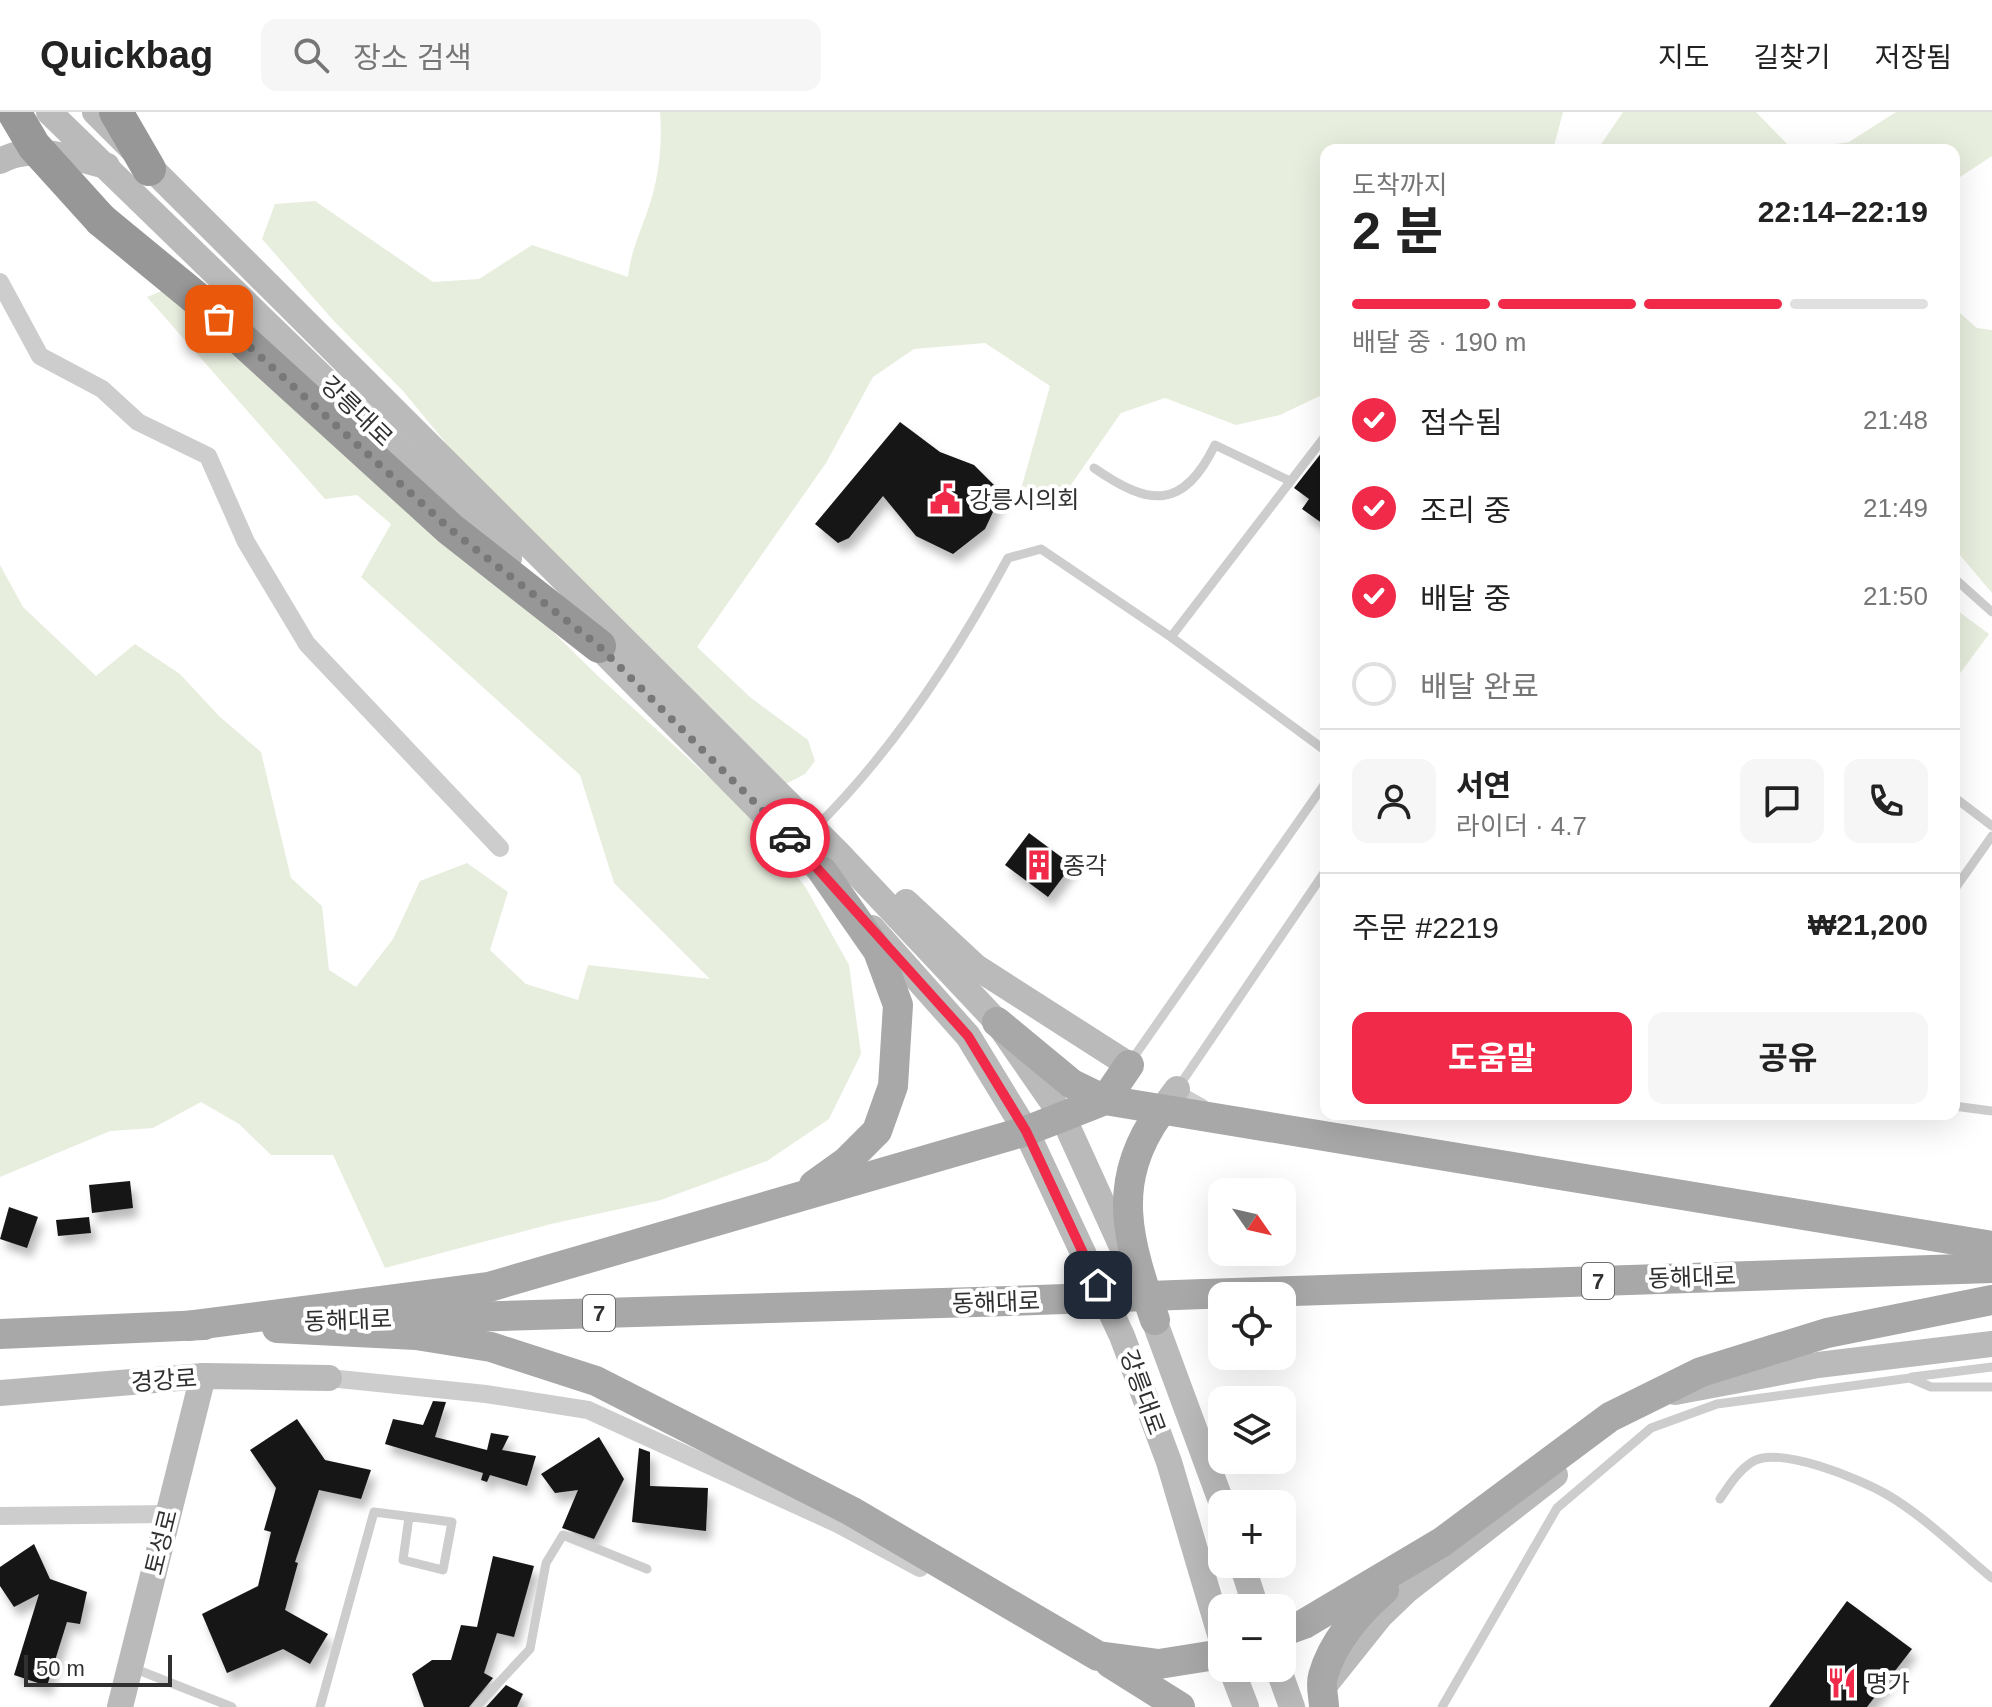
<!DOCTYPE html>
<html lang="ko">
<head>
<meta charset="utf-8">
<style>
  :root { --surface:#fff; --page:#f6f6f6; --text:#222; --muted:#767676; --line:#e0e0e0; --accent:#f02a48 }
  body { margin:0; font-family:Arial,"Noto Sans KR",sans-serif; background:var(--page); color:var(--text); height:100vh; display:flex; flex-direction:column; font-size:30px; white-space:nowrap }
  * { box-sizing:border-box; margin:0 }
  p { font-size:26px; color:var(--muted) }
  .icon { flex:none; width:44px; height:44px; fill:none; stroke:currentColor; stroke-width:2; stroke-linecap:round; stroke-linejoin:round }
  .map { position:relative; flex:1; overflow:hidden }
  .side { position:absolute; left:1320px; top:32px; width:640px; height:976px; display:flex; flex-direction:column; background:var(--surface); border-radius:16px; box-shadow:0 8px 32px #0002 }
  .side>* { flex:none }
  .needle { width:52px; rotate:124deg }
  .buttons { position:absolute; left:1208px; top:1066px; display:grid; gap:16px }
  .buttons a { display:grid; place-items:center; width:88px; height:88px; border-radius:16px; background:var(--surface); box-shadow:0 8px 32px #0002; font-size:40px }
  .scale { position:absolute; left:24px; bottom:20px; width:148px; box-sizing:border-box; padding-left:8px; border:4px solid #303030; border-top:0; font-size:22px; line-height:28px; white-space:nowrap; color:#303030; -webkit-text-stroke:6px #fff; paint-order:stroke }
  .pin { position:absolute; display:grid; place-items:center; width:68px; height:68px; color:#fff; margin:-34px; border-radius:16px; box-shadow:0 4px 12px #0006 }
  .courier { position:absolute; display:grid; place-items:center; width:80px; height:80px; margin:-40px; border:6px solid #f02a48; border-radius:50%; background:#fff; color:#222; box-shadow:0 2px 10px #0007 }
  .head em { font-style:normal; font-weight:700 }
  .head div { display:flex; flex-direction:column-reverse }
  .head { display:flex; align-items:center; justify-content:space-between; height:136px; padding:0 32px }
  h1 { font-size:52px; font-weight:700; line-height:60px }
  .bar { display:grid; grid-template-columns:repeat(4,1fr); gap:12px 8px; align-content:center; height:96px; padding:0 32px }
  .bar i { height:10px; border-radius:6px; background:var(--line) }
  .bar .active { background:var(--accent) }
  .bar p { grid-column:span 4 }
  .line { display:flex; align-items:center; gap:20px; padding:0 32px; border-top:2px solid var(--line) }
  .line div { flex:1 }
  .round { display:grid; place-items:center; flex:none; width:84px; height:84px; border-radius:16px; background:var(--page) }
  ol { padding:0 32px; list-style:none }
  li { display:flex; align-items:center; gap:24px; height:88px }
  li p { margin-inline-start:auto }
  li .icon { padding:8px; border-radius:50%; background:var(--accent); color:#fff; stroke-width:4 }
  li:last-child { color:var(--muted) }
  li i { width:44px; height:44px; border:4px solid var(--line); border-radius:50% }
  .button { display:flex; gap:16px; margin-top:auto; padding:16px 32px }
  .button a { flex:1; height:92px; border-radius:16px; background:var(--accent); color:#fff; font-size:32px; font-weight:700; line-height:92px; text-align:center }
  .button a+a { background:var(--page); color:var(--text) }
  header { display:flex; align-items:center; gap:48px; box-sizing:border-box; height:112px; padding:0 40px; background:var(--surface); border-bottom:2px solid var(--line) }
  header strong { font-size:38px }
  nav { display:flex; gap:44px; margin-inline-start:auto; font-size:28px }
  .search { width:560px; height:72px; background:var(--page); display:flex; align-items:center; gap:20px; box-sizing:border-box; padding:0 28px; border-radius:16px; color:var(--muted); font-size:30px }
  .map>svg:first-child { display:block }
  .green { fill:#e8eede }
  .building { fill:#171717; filter:url(#shadow) }
  .lines { fill:none; stroke-linecap:round; stroke-linejoin:round }
  .lane { stroke:#cdcdcd; stroke-width:9 }
  .street { stroke:#cdcdcd; stroke-width:18 }
  .secondary { stroke:#bababa; stroke-width:26 }
  .primary { stroke:#a8a8a8; stroke-width:30 }
  .highway { stroke:#979797; stroke-width:34 }
  .primary-bridge { stroke:#a8a8a8; stroke-width:30 }
  .highway-bridge { stroke:#979797; stroke-width:34 }
  .done { stroke:#787878; stroke-width:8; stroke-dasharray:0 14.4 }
  .route { stroke:#f02a48; stroke-width:10 }
  .labels { text-anchor:middle; dominant-baseline:central; stroke-width:8; stroke-linejoin:round; paint-order:stroke }
  .shield { fill:#fff; stroke:#6e6e6e; stroke-width:2 }
  .shield-label { font-size:22px; font-weight:bold; fill:#303030 }
  .street-label { font-size:24px; fill:#303030; stroke:#fff }
  .poi-label { font-size:24px; fill:#303030; stroke:#fff; text-anchor:start }
</style>
</head>
<body>
<header>
<strong>Quickbag</strong>
<div class="search"><svg class="icon" aria-label="search" viewBox="0 0 24 24"><circle cx="10" cy="10" r="6"/><path d="M15 15l6 6"/></svg>장소 검색</div>
<nav><a>지도</a><a>길찾기</a><a>저장됨</a></nav>
</header>
<div class="map">
<svg width="1992" height="1595" viewBox="0 0 1992 1595">
  <defs>
    <filter id="shadow"><feDropShadow dx="5" dy="9" stdDeviation="4" flood-color="#0004"/></filter>
  </defs>
  <rect width="100%" height="100%" fill="#fff"/>
  <!-- green -->
  <g class="green">
    <path d="M660,0H1563L1553,38H1326V281L1280,303L1236,313L1165,286L1121,301L1052,400L1021,377L1050,274L985,231L914,237L873,265L826,351L697,535L750,585L808,628L815,649L805,662L774,678L501,398L403,279L332,207L262,127L275,92L315,89L433,170L479,167L532,133L628,165C632,131 645,112 653,81C660,56 662,26 660,0Z"/>
    <path d="M1623,0H1756L1793,38L1849,30L1896,0H1992V44L1954,69V38H1597Z"/>
    <path d="M164,178L375,345L598,564L748,701L806,776L849,853L861,942L829,1007L767,1049L661,1088L551,1112L385,1156L333,1043H271L239,1012L201,990L153,1016L110,1019L0,1065V453L23,495L96,564L135,532L180,562L219,604L261,640L291,766L322,794L329,858L356,875L393,827L420,769L467,751L508,780L490,838L526,872L578,888L588,853L710,867L614,771L580,663L361,465L391,412L357,383L325,387L147,185Z"/>
    <path d="M1954,196L1977,216L1992,218V481L1954,436Z"/>
    <path d="M1954,496L1989,522L1958,564L1954,561Z"/>
  </g>
  <!-- building -->
  <g class="building">
    <path d="M900,310L940,340L974,353L1002,381L985,417L953,442L916,424L883,384L849,426L838,431L815,412Z"/>
    <path d="M1326,335V414L1302,397L1309,387L1294,376Z"/>
    <path d="M1029,721L1072,753L1048,785L1005,753Z"/>
    <path d="M130,1069L133,1096L92,1101L89,1073Z"/>
    <path d="M9,1095L38,1105L27,1136L0,1127Z"/>
    <path d="M89,1105L91,1121L58,1124L56,1108Z"/>
    <path d="M433,1289L446,1290L435,1325L487,1338L491,1321L509,1324L502,1338L536,1344L527,1374L490,1363L487,1370L481,1368L483,1361L385,1332L393,1307L423,1313Z"/>
    <path d="M297,1307L325,1348L371,1358L361,1387L319,1378L295,1450L298,1451L285,1498L328,1522L310,1552L283,1537L227,1561L202,1502L258,1474L271,1420L264,1418L276,1376L250,1338Z"/>
    <path d="M599,1325L624,1367L594,1427L562,1416L578,1378L555,1381L541,1362Z"/>
    <path d="M639,1336L650,1340V1374L708,1376L706,1419L632,1410Z"/>
    <path d="M34,1432L50,1467L87,1480L80,1512L67,1510L47,1574L14,1563L39,1482L14,1495L0,1474V1455Z"/>
    <path d="M493,1444L534,1454L514,1525L497,1521L484,1561L493,1566L469,1595H424L412,1562L432,1548H451L461,1513L477,1515Z"/>
    <path d="M1847,1489L1912,1537L1867,1595H1769Z"/>
    <path d="M506,1573L523,1582L517,1595H486Z"/>
  </g>
  <g class="lines">
    <!-- lane -->
    <g class="lane">
      <path d="M1094,356C1150,395 1183,398 1215,333L1290,369"/>
      <path d="M1954,466L1992,500"/>
      <path d="M1171,525L1326,323"/>
      <path d="M1954,685L1992,714"/>
      <path d="M816,715C892,640 958,539 1008,446L1041,437L1171,525L1326,639"/>
      <path d="M1954,778L1992,724"/>
      <path d="M1131,949L1326,670"/>
      <path d="M1204,992L1177,977L1326,758"/>
      <path d="M1954,994L1992,999"/>
      <path d="M1912,1265L1992,1255"/>
      <path d="M1720,1387C1729,1374 1738,1359 1752,1350C1779,1333 1860,1367 1886,1382C1924,1404 1958,1438 1992,1466"/>
      <path d="M133,1556L232,1595"/>
      <path d="M320,1595L374,1400L452,1410L443,1458L403,1448L409,1405"/>
      <path d="M476,1595L530,1537L546,1451L563,1423L647,1457"/>
      <path d="M1442,1595L1557,1396L1651,1316L1717,1292L1910,1266L1931,1275H1992"/>
    </g>
    <!-- street -->
    <g class="street">
      <path d="M0,170L40,244L102,277L138,310L208,344L246,430L307,532L500,736"/>
      <path d="M329,1266L486,1282L588,1298L838,1412L920,1456"/>
      <path d="M0,1404L169,1402"/>
    </g>
    <!-- secondary -->
    <g class="secondary">
      <path d="M49,0L509,446"/>
      <path d="M95,0L838,741L997,910L1063,1005L1129,1150"/>
      <path d="M0,49C31,31 73,46 107,54"/>
      <path d="M585,521L836,775"/>
      <path d="M906,790L976,855L1129,953"/>
      <path d="M872,816L968,924L1026,1019L1122,1224L1169,1350L1222,1529"/>
      <path d="M1160,1000L1177,977"/>
      <path d="M1147,1189L1222,1392"/>
      <path d="M1675,1280L1818,1253L1992,1232"/>
      <path d="M0,1281L203,1264L329,1266"/>
      <path d="M1242,1452L1256,1496"/>
      <path d="M1231,1556L1246,1595"/>
      <path d="M1278,1556L1292,1595"/>
      <path d="M1325,1573L1381,1503L1406,1479L1555,1363"/>
      <path d="M120,1595L203,1264"/>
    </g>
    <!-- primary -->
    <g class="primary">
      <path d="M997,910L1072,972L1105,988L1129,953"/>
      <path d="M814,1073L846,1050L877,1019L893,974L898,893L878,839L823,760"/>
      <path d="M1204,1182L1992,1156"/>
      <path d="M396,1207L1010,1189"/>
      <path d="M1155,1208C1129,1131 1108,1072 1160,1000"/>
      <path d="M187,1214L489,1175L1026,1019L1105,988L1992,1134"/>
      <path d="M277,1216L416,1223L491,1235L596,1269L851,1399L1098,1544L1159,1552L1222,1542"/>
      <path d="M0,1222L204,1213"/>
      <path d="M1282,1520L1304,1512L1442,1430L1610,1305L1701,1260L1827,1221L1992,1188"/>
      <path d="M1110,1551L1180,1595"/>
      <path d="M1324,1595C1324,1586 1320,1573 1323,1564C1332,1531 1359,1499 1384,1478"/>
    </g>
    <!-- highway -->
    <g class="highway">
      <path d="M116,0L149,57"/>
      <path d="M101,108L196,186L450,417L599,534"/>
    </g>
    <!-- primary-bridge -->
    <path class="primary-bridge" d="M1010,1189L1204,1182"/>
    <!-- highway-bridge -->
    <path class="highway-bridge" d="M14,0L34,34L101,108"/>
  </g>
  <g class="lines">
    <!-- done -->
    <path class="done" d="M219,207L450,417L599,534L790,726"/>
    <!-- route -->
    <path class="route" d="M790,726L968,924L1026,1019L1098,1173"/>
  </g>
  <!-- icons -->
  <defs>
    <g id="civic-bare" transform="scale(2.4)"><path d="M-.6-6.5H3V-4.5H.6V-3L4-1V1h2V6H-6V1h2V-1L-.6-3ZM-1.2 2.5V6h2.4V2.5Z" fill="#f02a48" stroke="#fff" stroke-width="2.5" paint-order="stroke"/></g>
    <g id="building-bare" transform="scale(2.4)"><path d="M-4-6H4V6H1V3H-1V6H-4ZM-2.5-4.3h1.7v1.8h-1.7ZM.8-4.3h1.7v1.8H.8ZM-2.5-1h1.7V.8h-1.7ZM.8-1h1.7V.8H.8Z" fill="#f02a48" stroke="#fff" stroke-width="2.5" paint-order="stroke"/></g>
    <g id="restaurant-bare" transform="scale(2.4)"><path d="M-5-6h1v4h1v-4h1v4h1v-4h1v5L-1.5 .5V6h-2V.5L-5-1ZM5-6V6H3V1.5H1.5Q1.5-4 5-6Z" fill="#f02a48" stroke="#fff" stroke-width="2.5" paint-order="stroke"/></g>
  </defs>
  <g fill-rule="evenodd">
    <use href="#civic-bare" x="945" y="387"/>
    <use href="#building-bare" x="1039" y="753"/>
    <use href="#restaurant-bare" x="1842" y="1571"/>
  </g>
  <g class="labels">
    <!-- shield labels -->
    <g class="shield">
      <rect x="1582" y="1151" width="32" height="36" rx="6"/>
      <rect x="583" y="1183" width="32" height="36" rx="6"/>
    </g>
    <g class="shield-label">
      <text x="1598" y="1169">7</text>
      <text x="599" y="1201">7</text>
    </g>
    <!-- street labels -->
    <g class="street-label">
      <text transform="translate(357 299) rotate(44)">강릉대로</text>
      <text transform="translate(1692 1165) rotate(-2)">동해대로</text>
      <text transform="translate(996 1190) rotate(-2)">동해대로</text>
      <text transform="translate(348 1208) rotate(-2)">동해대로</text>
      <text transform="translate(164 1268) rotate(-4)">경강로</text>
      <text transform="translate(1143 1280) rotate(70)">강릉대로</text>
      <text transform="translate(161 1430) rotate(-76)">토성로</text>
    </g>
    <!-- poi labels -->
    <g class="poi-label">
      <text x="969" y="387">강릉시의회</text>
      <text x="1063" y="753">종각</text>
      <text x="1866" y="1571">명가</text>
    </g>
  </g>
</svg>
<div class="buttons">
<a><svg class="needle" viewBox="-14 -14 28 28"><path d="M0-13l5 13h-10z" fill="#e53935"/><path d="M0 13l5-13h-10z" fill="#767676"/></svg></a>
<a><svg class="icon" aria-label="locate" viewBox="0 0 24 24"><circle cx="12" cy="12" r="6"/><path d="M12 2v4M12 18v4M2 12h4M18 12h4"/></svg></a>
<a><svg class="icon" aria-label="layers" viewBox="0 0 24 24"><path d="M12 4l9 5-9 5-9-5zM3 14l9 5 9-5"/></svg></a>
<a>+</a>
<a>−</a>
</div>
<div class="scale">50 m</div>
<div class="pin" style="left:219px;top:207px;background:#ea580c"><svg class="icon" aria-label="bag" viewBox="0 0 24 24"><path d="M5 8h14l-1 12H6zM9 8a3 3 0 0 1 6 0"/></svg></div>
<div class="pin" style="left:1098px;top:1173px;background:#1f2937"><svg class="icon" aria-label="home" viewBox="0 0 24 24"><path d="M3 11l9-7 9 7M6 9v11h12V9"/></svg></div>
<div class="courier" style="left:790px;top:726px"><svg class="icon" aria-label="car" viewBox="0 0 24 24"><path d="M5 17H2v-5l4-1 3-4h7l3 4 3 1v5h-3M9 17h6M6 11h13"/><circle cx="7" cy="17" r="2"/><circle cx="17" cy="17" r="2"/></svg></div>
<section class="side">
<div class="head"><div><h1>2 분</h1><p>도착까지</p></div><em>22:14–22:19</em></div>
<div class="bar"><i class="active"></i><i class="active"></i><i class="active"></i><i></i><p>배달 중 · 190 m</p></div>
<ol>
<li><svg class="icon" aria-label="check" viewBox="0 0 24 24"><path d="M5 12l5 5 9-10"/></svg>접수됨<p>21:48</p></li>
<li><svg class="icon" aria-label="check" viewBox="0 0 24 24"><path d="M5 12l5 5 9-10"/></svg>조리 중<p>21:49</p></li>
<li><svg class="icon" aria-label="check" viewBox="0 0 24 24"><path d="M5 12l5 5 9-10"/></svg>배달 중<p>21:50</p></li>
<li><i></i>배달 완료</li>
</ol>
<div class="line" style="height:144px"><a class="round"><svg class="icon" aria-label="person" viewBox="0 0 24 24"><circle cx="12" cy="8" r="4"/><path d="M4 21q1-7 8-7t8 7"/></svg></a><div><b>서연</b><p>라이더 · 4.7</p></div><a class="round"><svg class="icon" aria-label="chat" viewBox="0 0 24 24"><path d="M4 5h16v11H9l-5 4z"/></svg></a><a class="round"><svg class="icon" aria-label="phone" viewBox="0 0 24 24"><path d="M5 4h4l2 5-3 2q2 4 5 5l2-3 5 2v4C11 20 4 13 5 4z"/></svg></a></div>
<div class="line" style="height:104px"><div>주문 #2219</div><b>₩21,200</b></div>
<div class="button"><a>도움말</a><a>공유</a></div>
</section>
</div>
</body>
</html>
